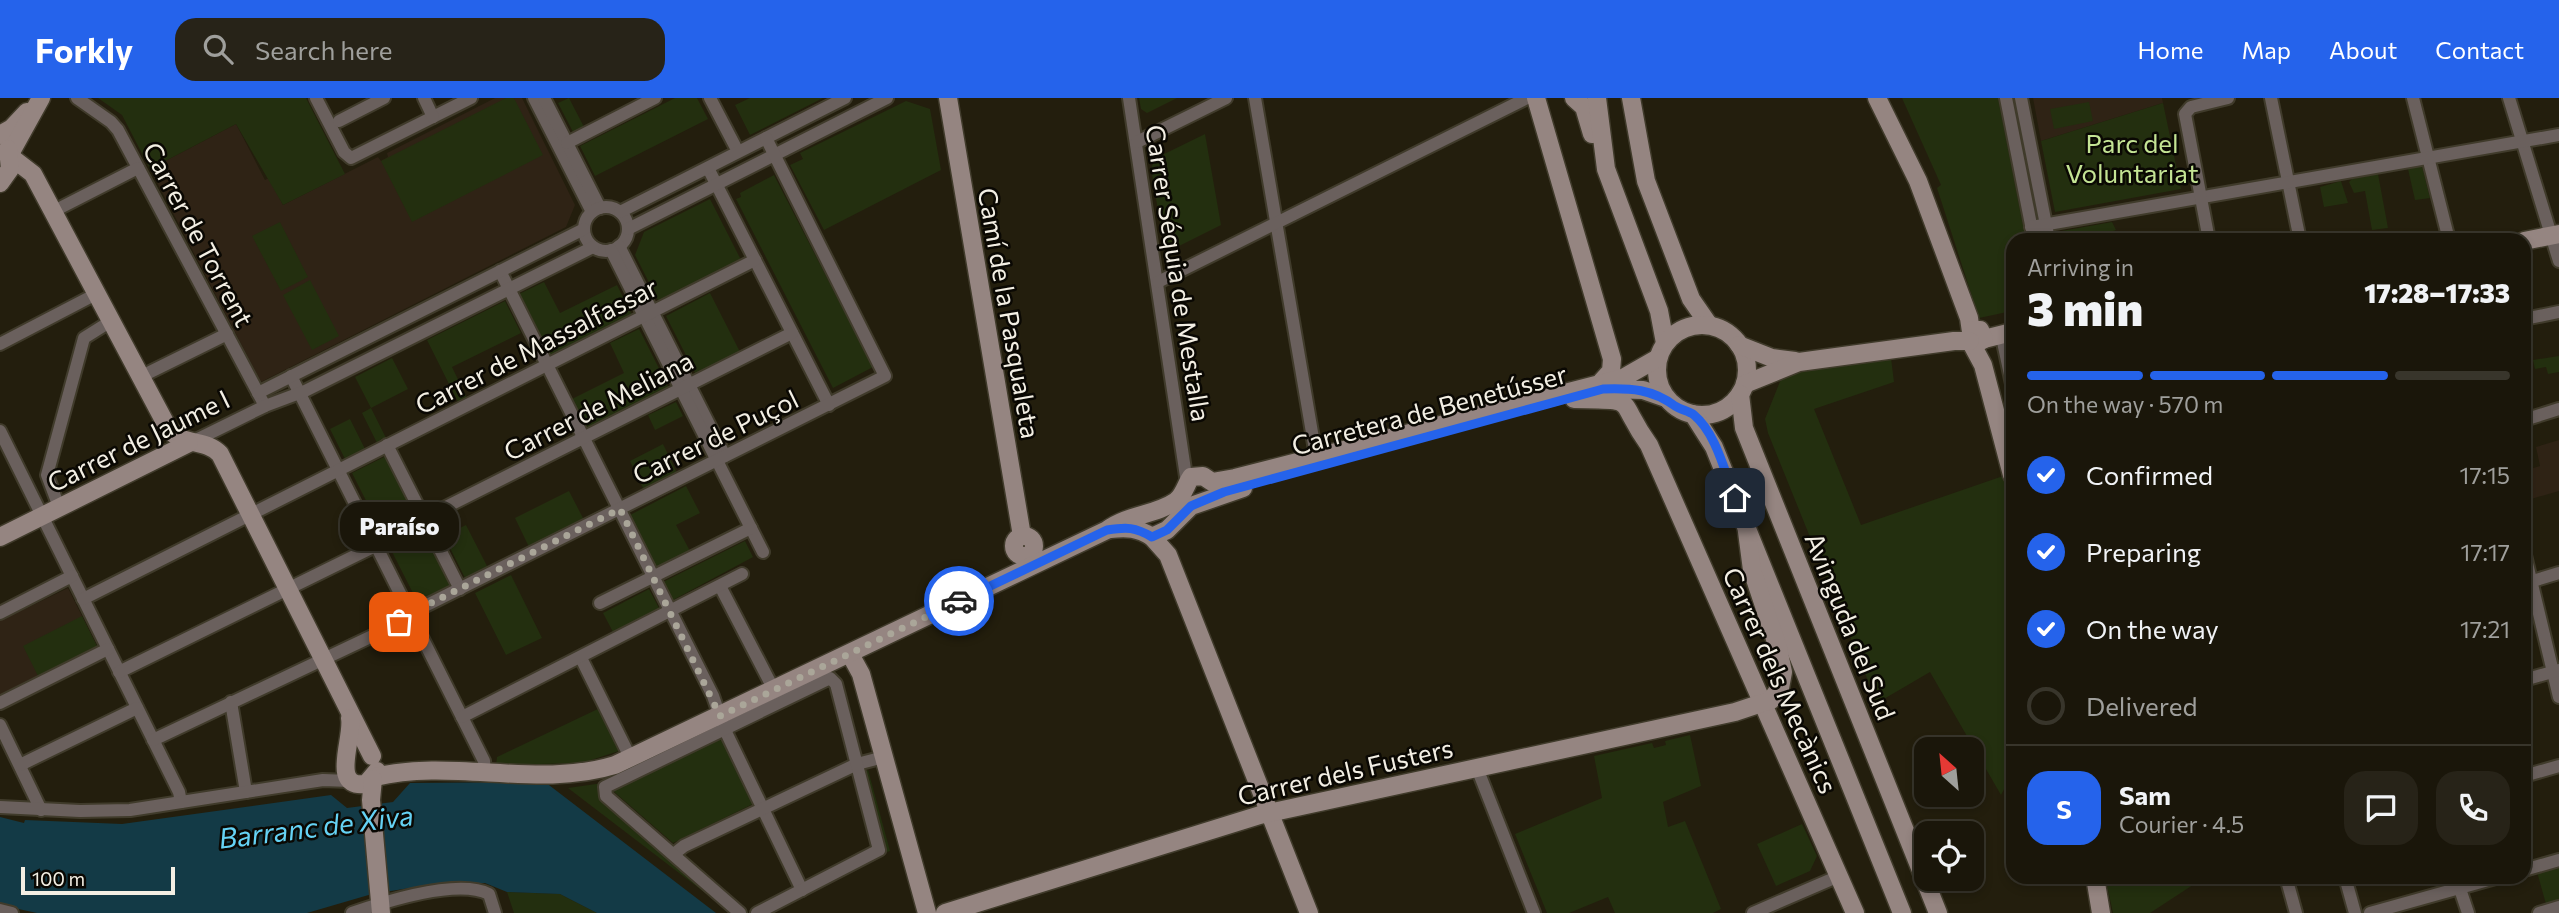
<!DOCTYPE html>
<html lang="en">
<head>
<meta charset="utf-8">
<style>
  :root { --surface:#1a160a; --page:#272318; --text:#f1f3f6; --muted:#9f9f9c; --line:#38352b; --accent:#2563eb }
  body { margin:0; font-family:Commissioner,sans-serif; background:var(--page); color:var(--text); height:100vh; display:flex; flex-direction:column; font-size:26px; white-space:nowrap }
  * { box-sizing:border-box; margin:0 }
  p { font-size:23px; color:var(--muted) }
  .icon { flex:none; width:38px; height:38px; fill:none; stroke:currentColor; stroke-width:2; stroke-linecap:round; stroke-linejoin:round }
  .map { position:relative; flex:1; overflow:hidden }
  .side { position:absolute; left:2006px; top:135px; width:525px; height:651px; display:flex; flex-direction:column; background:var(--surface); border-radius:21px; box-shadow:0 4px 10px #0003,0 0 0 2px var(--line) }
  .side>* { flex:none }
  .needle { width:46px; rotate:333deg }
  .tools { position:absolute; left:1914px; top:639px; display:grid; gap:14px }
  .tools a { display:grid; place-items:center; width:70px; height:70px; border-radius:14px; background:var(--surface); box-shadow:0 4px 10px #0003,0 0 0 2px var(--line); font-size:35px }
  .scale { position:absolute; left:21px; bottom:18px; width:154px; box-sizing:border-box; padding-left:7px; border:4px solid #f3efe4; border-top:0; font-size:19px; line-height:24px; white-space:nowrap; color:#f3efe4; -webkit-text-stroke:5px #0a0803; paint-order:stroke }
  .pin { position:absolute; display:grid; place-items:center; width:60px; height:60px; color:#fff; margin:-30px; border-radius:14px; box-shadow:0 4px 10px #0006 }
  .courier { position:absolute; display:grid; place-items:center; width:70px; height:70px; margin:-35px; border:5px solid #2563eb; border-radius:50%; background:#fff; color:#222; box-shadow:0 2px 9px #0007 }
  .bubble { position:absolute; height:49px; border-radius:21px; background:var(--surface); box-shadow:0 4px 10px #0003,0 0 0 2px var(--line); font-size:23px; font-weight:800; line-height:49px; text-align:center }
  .overview em { font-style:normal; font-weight:800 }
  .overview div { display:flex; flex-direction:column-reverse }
  .overview { display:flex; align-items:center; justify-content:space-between; height:119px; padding:0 21px }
  h1 { font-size:46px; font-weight:800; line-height:52px }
  .bar { display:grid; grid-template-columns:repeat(4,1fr); gap:10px 7px; align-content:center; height:84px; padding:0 21px }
  .bar i { height:9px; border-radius:5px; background:var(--line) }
  .bar .selected { background:var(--accent) }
  .bar p { grid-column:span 4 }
  .line { display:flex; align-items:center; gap:18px; padding:0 21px; border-top:2px solid var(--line) }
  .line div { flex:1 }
  .round { display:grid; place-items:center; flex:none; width:74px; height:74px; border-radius:21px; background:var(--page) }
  ol { padding:0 21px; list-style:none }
  li { display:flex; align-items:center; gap:21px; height:77px }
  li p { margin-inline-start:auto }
  li .icon { padding:7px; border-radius:50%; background:var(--accent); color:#fff; stroke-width:4 }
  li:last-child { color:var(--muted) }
  li i { width:38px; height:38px; border:4px solid var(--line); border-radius:50% }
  header { display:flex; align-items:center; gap:42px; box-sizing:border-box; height:98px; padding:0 35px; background:var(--accent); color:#fff }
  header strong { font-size:33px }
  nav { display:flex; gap:38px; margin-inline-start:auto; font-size:24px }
  .search { width:490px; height:63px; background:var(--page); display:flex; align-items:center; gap:18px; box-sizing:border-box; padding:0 24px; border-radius:21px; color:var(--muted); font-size:26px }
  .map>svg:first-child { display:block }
  .education { fill:#2f2315 }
  .green { fill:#232f0f }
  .water { fill:#133a46 }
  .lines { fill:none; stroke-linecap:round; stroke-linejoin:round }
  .street-casing { stroke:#403b2b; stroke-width:16 }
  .secondary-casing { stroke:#403b2b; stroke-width:21 }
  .street { stroke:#6a605d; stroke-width:12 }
  .secondary { stroke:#958581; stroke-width:18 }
  .done { stroke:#aaa699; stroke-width:7; stroke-dasharray:0 12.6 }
  .route { stroke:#2563eb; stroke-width:9 }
  .labels { text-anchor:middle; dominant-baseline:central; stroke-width:5; stroke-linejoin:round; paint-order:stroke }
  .park-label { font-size:26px; fill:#c4e494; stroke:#0a0803 }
  .street-label { font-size:26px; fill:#f3efe4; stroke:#0a0803 }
  .water-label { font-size:28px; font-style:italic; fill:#65d2f4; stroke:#0a0803 }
</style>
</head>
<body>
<header>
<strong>Forkly</strong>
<div class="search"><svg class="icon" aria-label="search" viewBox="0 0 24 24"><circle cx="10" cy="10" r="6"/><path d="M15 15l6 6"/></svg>Search here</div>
<nav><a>Home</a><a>Map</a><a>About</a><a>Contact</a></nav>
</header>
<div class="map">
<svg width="2559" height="815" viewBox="0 0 2559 815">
  <rect width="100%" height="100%" fill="#231e0d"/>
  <!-- education -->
  <g class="education">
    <path d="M495,0H522L575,107L566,129L261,284L150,71L236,26L265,82L269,80L283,107L378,59L381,63L388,59L387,55Z"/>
    <path d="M2033,0H2162L2163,5L2041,43Z"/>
    <path d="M2559,342V393L2524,403V373L2540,368L2536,349Z"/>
    <path d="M68,490L97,548L0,597V523Z"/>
  </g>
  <!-- green -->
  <g class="green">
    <path d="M98,0H306L345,76L283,107L236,26L150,71L122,17Z"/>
    <path d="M506,0H514L543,57L412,124L381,63Z"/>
    <path d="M569,0L584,29L573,34L558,5Z"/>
    <path d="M675,0H697L708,21L595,78L580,48Z"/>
    <path d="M750,0H823L750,37L735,7Z"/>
    <path d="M1139,0H1177L1147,15L1141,11Z"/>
    <path d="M1902,0H1998L2026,142H2012V213L1979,220L1937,90L1941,87Z"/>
    <path d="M906,3L930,11L941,72L824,132L790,67L803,61L800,55Z"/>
    <path d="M2089,4L2093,23L2054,31L2050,11Z"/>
    <path d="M2163,5L2181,91L2055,114L2041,43Z"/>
    <path d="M1205,36L1221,127L1165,155L1151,70L1156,60Z"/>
    <path d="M2422,68L2430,100L2415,102L2408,71Z"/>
    <path d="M2378,76L2388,130L2372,132L2365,93L2354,95L2349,84L2352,81Z"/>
    <path d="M774,77L873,269L833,290L736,101L741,99L740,95Z"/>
    <path d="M2341,83L2348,105L2324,109L2320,89Z"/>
    <path d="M710,101L741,162L659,204L635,157L644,134Z"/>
    <path d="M280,124L308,179L281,193L252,138Z"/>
    <path d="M2112,124L2116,132L2088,142H2057L2056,134Z"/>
    <path d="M310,182L339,238L312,252L283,197Z"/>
    <path d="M544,184L560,215L617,187L632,217L550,258L519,196Z"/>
    <path d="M710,195L740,254L696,277L666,218Z"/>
    <path d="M505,203L521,235L452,269L467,300L458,304L427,242Z"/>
    <path d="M639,231L669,290L587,331L572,301L624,275L610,245Z"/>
    <path d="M2559,258V274L2548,276L2546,269L2535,271L2533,262Z"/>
    <path d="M392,260L408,291L371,310L386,340L377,345L362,315L371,310L355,279Z"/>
    <path d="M1891,260L1894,284L1814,311L1861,427L2006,377L2012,401V676L2001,697L1930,574L1877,605L1768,335L1765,321L1781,281L1799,274Z"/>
    <path d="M676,304L683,318L655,332L648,317Z"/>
    <path d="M350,321L365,351L345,361L330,331Z"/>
    <path d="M663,346L677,375L644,392L630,363Z"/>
    <path d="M386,358L451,489L418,505L352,375Z"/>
    <path d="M686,388L700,415L676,427L690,453L656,470L630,417Z"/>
    <path d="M569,393L584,422L529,449L515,420Z"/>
    <path d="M466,427L488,470L466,482L444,438Z"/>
    <path d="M745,443L753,459L673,502L663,484Z"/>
    <path d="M511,477L542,540L506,557L475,495Z"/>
    <path d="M649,491L659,510L613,534L603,515Z"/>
    <path d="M82,518L97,548L38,578L23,548Z"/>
    <path d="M602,609L614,632L619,653L582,665L496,667L497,659Z"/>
    <path d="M1690,637L1701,688L1663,704L1668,729L1685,723L1721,811L1713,815H1615L1608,799L1569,815H1547L1515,736L1602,700L1594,658L1652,645L1654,650L1666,647L1665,643Z"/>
    <path d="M721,640L753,706L673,745L612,692Z"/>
    <path d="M868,672L890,753L884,755L863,675Z"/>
    <path d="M603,685L600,690L721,807L568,690Z"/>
    <path d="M1802,726L1817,758L1810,773L1776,788L1757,746Z"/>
    <path d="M2559,768V802L2546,806L2537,774Z"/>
    <path d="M2111,779H2205L2150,815H2113L2106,783Z"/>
    <path d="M507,794L560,796L597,815H514Z"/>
  </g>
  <!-- water -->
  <path class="water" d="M545,684L716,815H597L560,796L507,794L485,785L435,786L372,796L307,815H37L0,807V719L24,725L25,722L122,726L331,697L347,710L393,704L410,685Z"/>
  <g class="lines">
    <!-- street casing -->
    <g class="street-casing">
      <g id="street">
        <path d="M77,0L111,24L118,32L265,308"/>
        <path d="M316,0L344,54L351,60L471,0"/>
        <path d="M424,0L433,19"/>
        <path d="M534,0L592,114"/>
        <path d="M544,0L600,110"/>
        <path d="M710,0L735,48"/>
        <path d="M1129,0L1187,385"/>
        <path d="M1255,0L1316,358"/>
        <path d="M2006,0L2034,142"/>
        <path d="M2021,0L2049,142"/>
        <path d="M2271,0L2300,142"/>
        <path d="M2413,0L2449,142"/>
        <path d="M2509,0L2559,163"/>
        <path d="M339,23L384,0"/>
        <path d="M1137,44L1226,0"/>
        <path d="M567,45L655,0"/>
        <path d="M708,70L829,307"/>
        <circle cx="606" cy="131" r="22"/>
        <path d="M54,113L138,70"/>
        <path d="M620,114L845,0"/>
        <path d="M2031,129L2559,37"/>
        <path d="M628,131L887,0"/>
        <path d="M2209,142L2185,16L2191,9L2228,0"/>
        <path d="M619,148L725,358"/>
        <path d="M611,152L763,454"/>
        <path d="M500,173L713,598L724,630L802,792"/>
        <path d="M1158,184L1527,0"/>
        <path d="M2524,221L2559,214"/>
        <path d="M2003,244L2012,286"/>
        <path d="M0,246L96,196"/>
        <path d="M291,278L462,619L484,663L485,673"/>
        <path d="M140,279L227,236"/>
        <path d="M258,295L584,131"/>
        <path d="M2524,322L2559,311"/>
        <path d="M0,333L179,694L181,704"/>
        <path d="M190,345L265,308L305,293L593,149"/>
        <path d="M387,347L460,491"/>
        <path d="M59,409L47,377L84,240L111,223"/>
        <path d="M424,420L792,235"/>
        <path d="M2524,453L2559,599"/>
        <path d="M2526,485L2559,475"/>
        <path d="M720,488L774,592"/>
        <path d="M83,501L755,162"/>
        <path d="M600,505L751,430"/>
        <path d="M0,515L72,478"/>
        <path d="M581,560L631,661"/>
        <path d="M119,574L377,447"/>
        <path d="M2524,582L2559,572"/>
        <path d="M231,604L246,694"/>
        <path d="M0,605L108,551"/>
        <path d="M462,619L742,476"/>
        <path d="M0,627L41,712"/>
        <path d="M153,642L404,523L417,512L885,278L766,40"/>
        <path d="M20,667L137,610"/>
        <path d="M1477,670L1534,815"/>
        <path d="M2524,678L2559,668"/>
        <path d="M0,709L80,713L130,712L323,682L350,683"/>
        <path d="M674,756L684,748L857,666L884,659"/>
        <path d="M2524,772L2559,762"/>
        <path d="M2286,779L2296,815"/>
        <path d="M2345,779L2355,815"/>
        <path d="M2456,779L2468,815"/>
        <path d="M0,812L12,815"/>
        <path d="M352,815C384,804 457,780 489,796L495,815"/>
        <path d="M740,815L606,698L605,689L830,580L836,586L879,752L757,815"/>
        <path d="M1753,815L1839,778"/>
        <path d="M2370,815L2499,779"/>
        <path d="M2539,815L2559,809"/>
      </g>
    </g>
    <!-- secondary casing -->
    <g class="secondary-casing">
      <g id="secondary">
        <path d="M948,0L1022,438"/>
        <path d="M1536,0L1612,261L1611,273L1602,283"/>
        <path d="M1574,0L1584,9L1592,36"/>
        <path d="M1597,0L1606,71L1659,213L1665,245"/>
        <path d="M1631,0L1646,83L1691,201L1709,227"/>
        <path d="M1877,0L1918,83L1969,220L1971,234"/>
        <path d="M0,37L12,30L27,14"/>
        <path d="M10,56L41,0"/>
        <path d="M11,59L33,76L168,330C182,349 205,340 220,356L372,658"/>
        <path d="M0,85L10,71L8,51"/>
        <path d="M2524,143L2559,136"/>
        <circle cx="1702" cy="272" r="45"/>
        <path d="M1984,241L2012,234"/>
        <path d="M1739,247L1772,260L1795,263"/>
        <path d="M1974,247L1984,241L1980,232H1973L1969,241L1983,267L2012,377"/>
        <path d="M1745,286L1799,264L1954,243H1970"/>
        <path d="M1607,291L1643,292L1666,300"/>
        <path d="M1740,296L1744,330L1938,815"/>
        <path d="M1574,301C1641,302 1614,298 1649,347L1855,815"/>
        <path d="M1693,316L1714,349L1902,815"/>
        <path d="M1110,431C1128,429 1138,430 1152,439L1167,432L1191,408L1243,390"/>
        <circle cx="1024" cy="448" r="10"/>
        <path d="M0,439L189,345"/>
        <path d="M1152,439L1168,457L1309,815"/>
        <path d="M850,556L861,576L927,815"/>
        <path d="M350,620C354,641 329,691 366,686L377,673"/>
        <path d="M375,679C453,660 537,691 615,667L1107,432C1129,416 1156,417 1176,403C1184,397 1186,386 1191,379L1203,378L1212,384L1235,380L1623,280L1658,260"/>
        <path d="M373,681L371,702L381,815"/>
        <path d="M2095,779L2101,815"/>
        <path d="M945,815L1260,717L1735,614L1771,602L1780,590L1783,574L1778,550L1752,472L1746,426"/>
      </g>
    </g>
    <!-- street -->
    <use href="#street" class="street"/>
    <!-- secondary -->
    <use href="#secondary" class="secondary"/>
  </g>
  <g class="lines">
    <!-- done -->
    <path class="done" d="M399,524L417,512L620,411L720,618L959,503"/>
    <!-- route -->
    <path class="route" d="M959,503L1107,432C1127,429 1135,429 1152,439L1167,432L1191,408L1224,394L1603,291C1631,290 1652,291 1675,308C1681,312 1689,313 1694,317C1716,335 1725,375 1735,400"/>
  </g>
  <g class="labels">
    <!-- park labels -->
    <g class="park-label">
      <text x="2132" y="44">Parc del<tspan x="2132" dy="30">Voluntariat</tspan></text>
    </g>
    <!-- street labels -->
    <g class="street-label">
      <text transform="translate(199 136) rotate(62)">Carrer de Torrent</text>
      <text transform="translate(1179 175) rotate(81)">Carrer Séquia de Mestalla</text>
      <text transform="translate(1010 215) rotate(80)">Camí de la Pasqualeta</text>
      <text transform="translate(536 247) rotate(-27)">Carrer de Massalfassar</text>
      <text transform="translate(598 307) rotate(-27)">Carrer de Meliana</text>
      <text transform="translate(1429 311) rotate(-15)">Carretera de Benetússer</text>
      <text transform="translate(715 338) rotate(-26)">Carrer de Puçol</text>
      <text transform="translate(138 342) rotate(-26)">Carrer de Jaume I</text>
      <text transform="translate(1851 528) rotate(68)">Avinguda del Sud</text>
      <text transform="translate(1781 582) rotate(66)">Carrer dels Mecànics</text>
      <text transform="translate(1345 673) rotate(-13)">Carrer dels Fusters</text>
    </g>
    <!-- water labels -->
    <g class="water-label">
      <text transform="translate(316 728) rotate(-7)">Barranc de Xiva</text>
    </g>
  </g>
</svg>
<div class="tools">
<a><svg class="needle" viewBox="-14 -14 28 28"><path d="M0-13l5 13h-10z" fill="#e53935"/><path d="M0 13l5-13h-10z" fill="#9f9f9c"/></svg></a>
<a><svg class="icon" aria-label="locate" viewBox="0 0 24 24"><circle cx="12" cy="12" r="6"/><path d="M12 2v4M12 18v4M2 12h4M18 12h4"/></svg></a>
</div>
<div class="scale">100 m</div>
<div class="pin" style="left:399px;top:524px;background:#ea580c"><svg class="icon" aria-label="bag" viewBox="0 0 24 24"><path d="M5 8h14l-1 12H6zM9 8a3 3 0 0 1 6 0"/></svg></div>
<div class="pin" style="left:1735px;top:400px;background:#1f2937"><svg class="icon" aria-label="home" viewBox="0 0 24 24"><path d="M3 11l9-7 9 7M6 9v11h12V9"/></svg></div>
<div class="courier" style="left:959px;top:503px"><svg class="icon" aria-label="car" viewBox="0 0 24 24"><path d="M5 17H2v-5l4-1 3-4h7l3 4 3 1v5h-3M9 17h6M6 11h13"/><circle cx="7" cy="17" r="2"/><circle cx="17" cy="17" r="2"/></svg></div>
<div class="bubble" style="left:340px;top:404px;width:119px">Paraíso</div>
<section class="side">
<div class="overview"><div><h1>3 min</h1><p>Arriving in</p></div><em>17:28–17:33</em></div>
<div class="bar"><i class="selected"></i><i class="selected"></i><i class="selected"></i><i></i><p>On the way · 570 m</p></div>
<ol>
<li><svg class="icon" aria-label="check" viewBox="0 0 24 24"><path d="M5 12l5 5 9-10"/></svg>Confirmed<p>17:15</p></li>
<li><svg class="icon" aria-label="check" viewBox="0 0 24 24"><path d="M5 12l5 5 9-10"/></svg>Preparing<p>17:17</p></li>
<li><svg class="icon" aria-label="check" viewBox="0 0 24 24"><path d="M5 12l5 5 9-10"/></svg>On the way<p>17:21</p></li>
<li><i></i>Delivered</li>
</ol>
<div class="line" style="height:126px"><b class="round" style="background:var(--accent);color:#fff">S</b><div><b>Sam</b><p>Courier · 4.5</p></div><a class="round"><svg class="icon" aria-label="chat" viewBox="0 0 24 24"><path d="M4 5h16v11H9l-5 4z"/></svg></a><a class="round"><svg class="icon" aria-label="phone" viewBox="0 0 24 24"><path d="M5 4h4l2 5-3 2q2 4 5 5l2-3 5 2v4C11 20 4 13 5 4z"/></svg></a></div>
</section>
</div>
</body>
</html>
